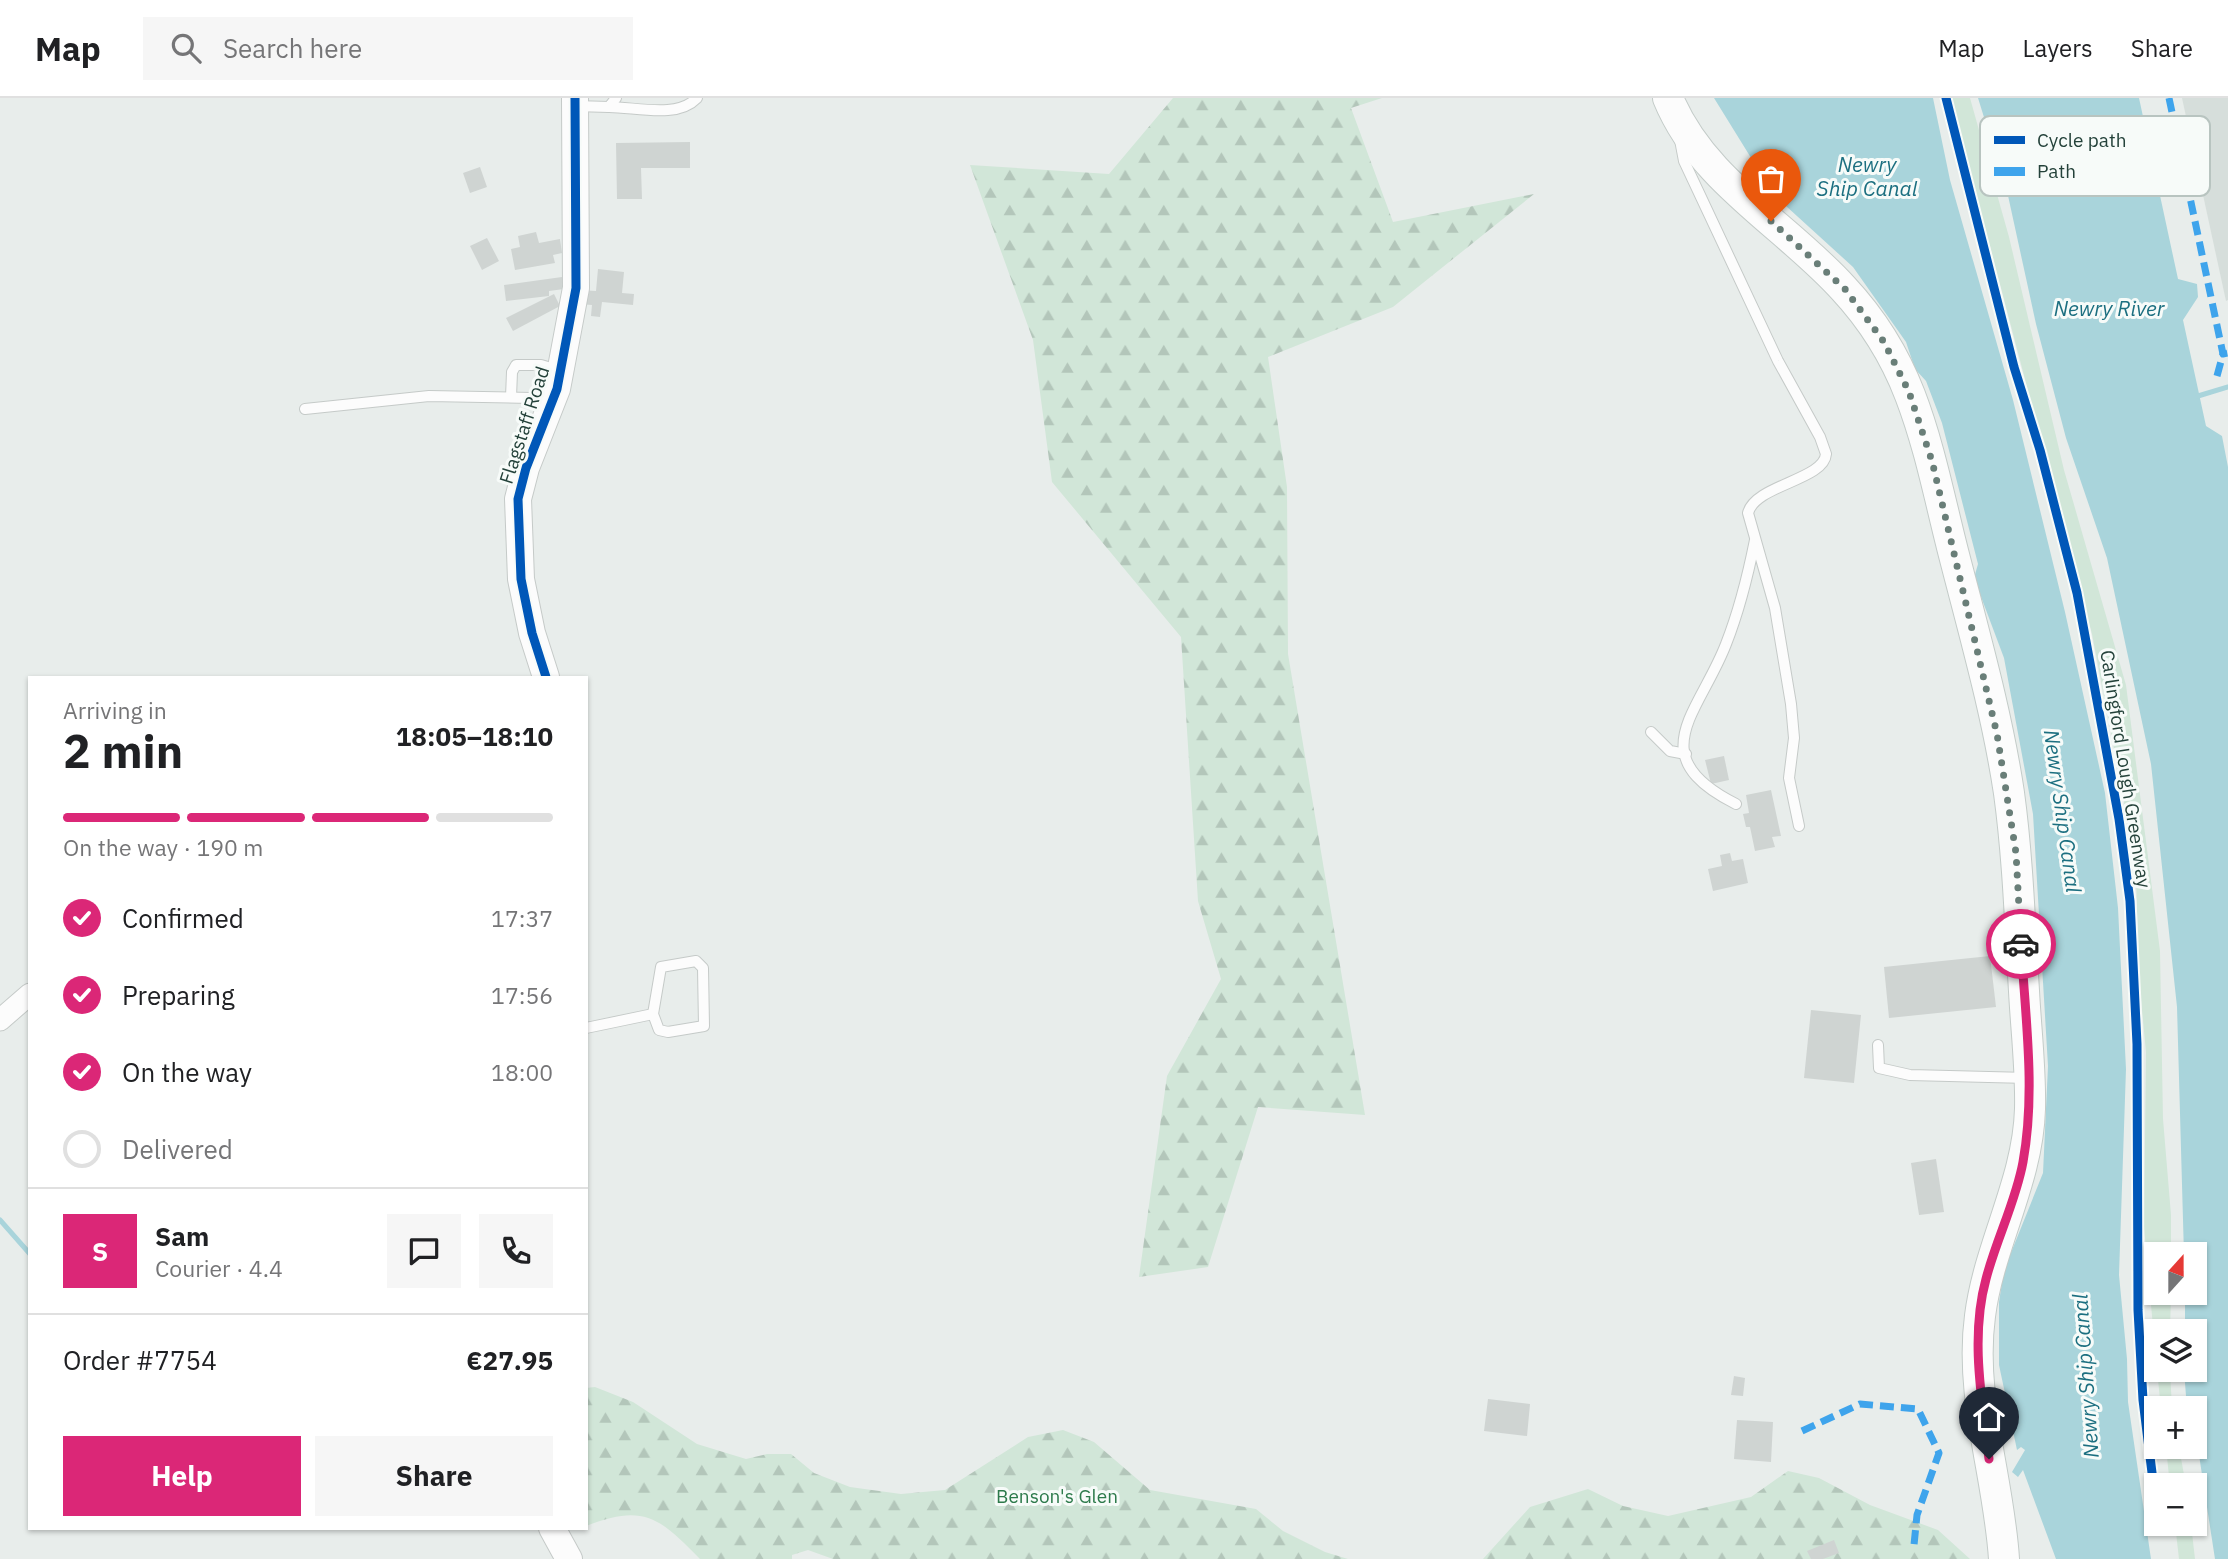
<!DOCTYPE html>
<html lang="en">
<head>
<meta charset="utf-8">
<style>
  :root { --surface:#fff; --page:#f6f6f6; --text:#202124; --muted:#757577; --line:#e0e0e0; --accent:#db2777 }
  body { margin:0; font-family:"IBM Plex Sans",sans-serif; background:var(--page); color:var(--text); height:100vh; display:flex; flex-direction:column; font-size:26px; white-space:nowrap }
  * { box-sizing:border-box; margin:0 }
  p { font-size:23px; color:var(--muted) }
  .icon { flex:none; width:38px; height:38px; fill:none; stroke:currentColor; stroke-width:2; stroke-linecap:round; stroke-linejoin:round }
  .map { position:relative; flex:1; overflow:hidden }
  .drawer { position:absolute; left:28px; top:578px; width:560px; height:854px; display:flex; flex-direction:column; background:var(--surface); border-radius:0px; box-shadow:0 2px 5px #0004 }
  .drawer>* { flex:none }
  .needle { width:46px; rotate:21deg }
  .fabs { position:absolute; left:2144px; top:1144px; display:grid; gap:14px }
  .fabs a { display:grid; place-items:center; width:63px; height:63px; border-radius:0px; background:var(--surface); box-shadow:0 2px 5px #0004; font-size:35px }
  .pin { position:absolute; display:grid; place-items:center; width:60px; height:60px; color:#fff; margin:-72px -30px; border-radius:50% 50% 50% 0; rotate:-45deg; box-shadow:0 0 7px #0007 }
  .pin .icon { rotate:45deg }
  .courier { position:absolute; display:grid; place-items:center; width:70px; height:70px; margin:-35px; border:5px solid #db2777; border-radius:50%; background:#fff; color:#222; box-shadow:0 2px 9px #0007 }
  .head em { font-style:normal; font-weight:700 }
  .head div { display:flex; flex-direction:column-reverse }
  .head { display:flex; align-items:center; justify-content:space-between; height:119px; padding:0 35px }
  h1 { font-size:46px; font-weight:700; line-height:52px }
  .bar { display:grid; grid-template-columns:repeat(4,1fr); gap:10px 7px; align-content:center; height:84px; padding:0 35px }
  .bar i { height:9px; border-radius:5px; background:var(--line) }
  .bar .current { background:var(--accent) }
  .bar p { grid-column:span 4 }
  .line { display:flex; align-items:center; gap:18px; padding:0 35px; border-top:2px solid var(--line) }
  .line div { flex:1 }
  .round { display:grid; place-items:center; flex:none; width:74px; height:74px; border-radius:0px; background:var(--page) }
  ol { padding:0 35px; list-style:none }
  li { display:flex; align-items:center; gap:21px; height:77px }
  li p { margin-inline-start:auto }
  li .icon { padding:7px; border-radius:50%; background:var(--accent); color:#fff; stroke-width:4 }
  li:last-child { color:var(--muted) }
  li i { width:38px; height:38px; border:4px solid var(--line); border-radius:50% }
  .button { display:flex; gap:14px; margin-top:auto; padding:14px 35px }
  .button a { flex:1; height:80px; border-radius:0px; background:var(--accent); color:#fff; font-size:28px; font-weight:700; line-height:80px; text-align:center }
  .button a+a { background:var(--page); color:var(--text) }
  header { display:flex; align-items:center; gap:42px; box-sizing:border-box; height:98px; padding:0 35px; background:var(--surface); border-bottom:2px solid var(--line) }
  header strong { font-size:33px }
  nav { display:flex; gap:38px; margin-inline-start:auto; font-size:24px }
  .search { width:490px; height:63px; background:var(--page); display:flex; align-items:center; gap:18px; box-sizing:border-box; padding:0 24px; border-radius:0px; color:var(--muted); font-size:26px }
  .map>svg:first-child { display:block }
  .built { fill:#d6dedb }
  .grass { fill:#d1e6d8 }
  .forest { fill:url(#forest-firs) }
  .water { fill:#a9d4db }
  .lines { fill:none; stroke-linecap:round; stroke-linejoin:round }
  .stream { stroke:#a9d4db; stroke-width:5 }
  .building { fill:#cfd4d2 }
  .service-casing { stroke:#c5cac8; stroke-width:12 }
  .minor-casing { stroke:#c5cac8; stroke-width:23 }
  .tertiary-casing { stroke:#c5cac8; stroke-width:28 }
  .secondary-casing { stroke:#c3cbc8; stroke-width:32 }
  .service { stroke:#fcfcfc; stroke-width:10 }
  .minor { stroke:#fcfcfc; stroke-width:21 }
  .tertiary { stroke:#fcfcfc; stroke-width:26 }
  .secondary { stroke:#fcfcfc; stroke-width:30 }
  .quiet { stroke:#3ea4ec; stroke-width:7; stroke-dasharray:14 7; stroke-linecap:butt }
  .cycleway-casing { stroke:#f7fbf9; stroke-width:13 }
  .cycleway { stroke:#0057b8; stroke-width:9 }
  .done { stroke:#697e78; stroke-width:7; stroke-dasharray:0 12.6 }
  .route { stroke:#db2777; stroke-width:9 }
  .labels { text-anchor:middle; dominant-baseline:central; stroke-width:6; stroke-linejoin:round; paint-order:stroke }
  .street-label { font-size:19px; fill:#24423a; stroke:#f7fbf9 }
  .park-label { font-size:19px; fill:#2d7a4b; stroke:#f7fbf9 }
  .water-label { font-size:21px; font-style:italic; fill:#1c6f80; stroke:#f7fbf9 }
  .key { fill:#f7fbf9; stroke:#b8c4c0; stroke-width:2 }
  .key-label { font-size:19px; fill:#24423a }
</style>
</head>
<body>
<header>
<strong>Map</strong>
<div class="search"><svg class="icon" aria-label="search" viewBox="0 0 24 24"><circle cx="10" cy="10" r="6"/><path d="M15 15l6 6"/></svg>Search here</div>
<nav><a>Map</a><a>Layers</a><a>Share</a></nav>
</header>
<div class="map">
<svg width="2228" height="1461" viewBox="0 0 2228 1461">
  <defs>
    <pattern id="forest-firs" width="22" height="20" patternUnits="userSpaceOnUse" patternTransform="scale(1.75)"><rect width="22" height="20" fill="#d1e6d8"/><path d="M5 1l3.5 6h-7zM16 11l3.5 6h-7z" fill="#b3c6ba"/></pattern>
  </defs>
  <rect width="100%" height="100%" fill="#e8edeb"/>
  <!-- built -->
  <path class="built" d="M2182,0H2228V202L2226,203Z"/>
  <!-- grass -->
  <g class="grass">
    <path d="M1951,0H1970L2009,139L2064,372L2126,587L2160,853L2163,1021L2171,1117V1157H2156V1195H2171L2170,1234H2156V1262L2144,1129L2146,954L2139,881L2136,779L2122,692L2092,536Z"/>
    <path d="M2157,1272H2170L2172,1311H2161Z"/>
    <path d="M2166,1349H2179L2186,1388H2170Z"/>
    <path d="M2175,1426H2191L2195,1461H2179Z"/>
  </g>
  <!-- forest -->
  <g class="forest">
    <path d="M1173,0H1382L1351,10L1393,124L1534,96L1393,209L1268,259L1287,389L1288,556L1365,1017L1258,1009L1208,1169L1139,1179L1167,978L1221,881L1198,803L1181,539L1052,384L1033,242L970,67L1109,76Z"/>
    <path d="M595,1289L633,1304L697,1346L746,1361L767,1356H791L814,1375L850,1389L901,1396L945,1392L1028,1339L1063,1332L1094,1344L1150,1392L1256,1411L1283,1433L1325,1454L1348,1461H833L808,1452L792,1457V1461H700C660,1420 644,1405 586,1428V1290Z"/>
    <path d="M1788,1373L1819,1380L1870,1407L1938,1432L1970,1461H1483L1530,1409L1588,1391L1623,1408L1668,1418L1751,1399Z"/>
  </g>
  <!-- water -->
  <g class="water">
    <path d="M1714,0H1933L1950,82L2013,302L2065,514L2105,695L2118,810L2126,971L2119,1177L2127,1261L2128,1304L2151,1461H2056L2023,1372L2018,1379L2012,1374L2025,1352L2021,1349L2017,1352L1999,1267V1204L2004,1172L2043,1075L2048,968L2033,716L2004,560L1974,480L1978,466L1942,325L1926,283L1915,271L1906,244L1853,169L1774,97Z"/>
    <path d="M1978,0H2139L2178,181L2197,186L2198,199L2183,222L2206,328L2222,338L2228,369V1461H2215L2195,1331L2194,1311H2187L2184,1272H2194V1234H2185V1195H2194V1157H2184L2177,909L2151,666L2107,460L2066,340L2036,226L2007,93Z"/>
  </g>
  <g class="lines">
    <!-- stream -->
    <g class="stream">
      <path d="M2198,298L2228,289"/>
      <path d="M0,1122L30,1156"/>
    </g>
  </g>
  <!-- building -->
  <g class="building">
    <path d="M690,44V70H641L642,101H617L616,45Z"/>
    <path d="M480,69L487,89L470,95L463,75Z"/>
    <path d="M536,134L539,145L560,141L562,155L553,157L555,165L515,172L511,151L520,149L518,138Z"/>
    <path d="M487,140L499,163L482,172L470,148Z"/>
    <path d="M598,171L624,174L622,195L634,196L633,207L602,204L600,219L591,218L592,207L579,206L580,192L596,193Z"/>
    <path d="M562,179L564,191L549,193V198L506,203L504,187Z"/>
    <path d="M554,196L560,208L513,233L506,220Z"/>
    <path d="M1724,658L1729,682L1711,686L1705,662Z"/>
    <path d="M1771,692L1781,738L1772,739L1775,749L1755,753L1750,729H1746L1743,716L1749,715L1746,697Z"/>
    <path d="M1730,755L1732,763L1743,761L1748,785L1713,793L1708,771L1722,768L1720,757Z"/>
    <path d="M1990,858L1996,909L1889,920L1884,869Z"/>
    <path d="M1811,912L1861,917L1854,985L1804,980Z"/>
    <path d="M1936,1061L1944,1114L1919,1117L1911,1065Z"/>
    <path d="M1734,1278L1745,1280L1743,1298L1731,1297Z"/>
    <path d="M1488,1301L1530,1306L1527,1338L1484,1333Z"/>
    <path d="M1737,1322L1773,1324L1771,1364L1734,1361Z"/>
    <path d="M1834,1442L1839,1455L1823,1461H1811L1807,1453Z"/>
  </g>
  <g class="lines">
    <!-- service casing -->
    <g class="service-casing">
      <g id="service">
        <path d="M575,8L609,9L616,0"/>
        <path d="M609,9C636,9 677,21 697,0"/>
        <path d="M1680,42L1684,63L1778,263L1820,339L1826,356C1824,382 1755,387 1748,415L1775,510L1791,606L1794,640L1789,680L1799,728"/>
        <path d="M511,299L512,274L516,267H541L561,273"/>
        <path d="M305,311L429,298L531,300L551,307"/>
        <path d="M1651,634L1670,653L1686,656"/>
        <path d="M1736,706C1640,658 1700,614 1726,546C1739,513 1748,477 1755,442"/>
        <path d="M696,863L703,870L704,928L668,934L659,932L653,916L661,869Z"/>
        <path d="M586,930L653,916"/>
        <path d="M1878,947L1879,970L1910,977L2028,980"/>
      </g>
    </g>
    <!-- minor casing -->
    <g class="minor-casing">
      <path id="minor" d="M0,922L30,896"/>
    </g>
    <!-- tertiary casing -->
    <g class="tertiary-casing">
      <g id="tertiary">
        <path d="M546,579L532,535L521,481L518,401L526,370L557,291L576,190L575,0"/>
        <path d="M552,1430L569,1461"/>
      </g>
    </g>
    <!-- secondary casing -->
    <g class="secondary-casing">
      <path id="secondary" d="M1668,0C1702,83 1785,126 1843,190C1871,220 1895,258 1910,297C1930,349 1940,403 1954,457C1974,535 1997,615 2009,695C2018,761 2020,827 2024,893C2026,932 2031,972 2030,1011C2028,1083 1989,1147 1980,1218C1969,1299 1999,1380 2004,1461"/>
    </g>
    <!-- service -->
    <use href="#service" class="service"/>
    <!-- minor -->
    <use href="#minor" class="minor"/>
    <!-- tertiary -->
    <use href="#tertiary" class="tertiary"/>
    <!-- secondary -->
    <use href="#secondary" class="secondary"/>
    <!-- quiet -->
    <g class="quiet">
      <path d="M2169,0L2223,256L2228,255"/>
      <path d="M2217,278L2223,256"/>
      <path d="M1802,1333L1860,1306L1918,1311L1939,1355L1917,1417L1914,1447"/>
    </g>
    <!-- cycleway casing -->
    <g class="cycleway-casing">
      <g id="cycleway">
        <path d="M1946,0L2014,269L2040,352L2077,495L2119,721L2130,803L2137,946L2138,1212L2143,1302L2156,1407"/>
        <path d="M546,579L532,535L521,481L518,401L526,370L557,291L576,190L575,0"/>
      </g>
    </g>
    <!-- cycleway -->
    <use href="#cycleway" class="cycleway"/>
  </g>
  <g class="lines">
    <!-- done -->
    <path class="done" d="M1771,123L1845,191L1884,244L1909,294L1932,363L1997,636L2016,755L2021,846"/>
    <!-- route -->
    <path class="route" d="M1989,1361C1982,1302 1970,1239 1986,1181C1996,1142 2016,1103 2023,1064C2036,993 2025,917 2021,846"/>
  </g>
  <g class="labels">
    <!-- street labels -->
    <g class="street-label">
      <text transform="translate(524 327) rotate(-72)">Flagstaff Road</text>
      <text transform="translate(2126 671) rotate(81)">Carlingford Lough Greenway</text>
    </g>
    <!-- park labels -->
    <g class="park-label">
      <text x="1057" y="1398">Benson's Glen</text>
    </g>
    <!-- water labels -->
    <g class="water-label">
      <text x="1867" y="66">Newry<tspan x="1867" dy="24">Ship Canal</tspan></text>
      <text x="2109" y="210">Newry River</text>
      <text transform="translate(2063 713) rotate(82)">Newry Ship Canal</text>
      <text transform="translate(2085 1278) rotate(-94)">Newry Ship Canal</text>
    </g>
  </g>
  <!-- legend -->
  <rect x="1980" y="18" width="230" height="80" rx="10" class="key"/>
  <rect x="1994" y="38" width="31" height="8" fill="#0057b8"/>
  <rect x="1994" y="69" width="31" height="9" fill="#3ea4ec"/>
  <g class="key-label">
    <text x="2037" y="49">Cycle path</text>
    <text x="2037" y="80">Path</text>
  </g>
</svg>
<div class="fabs">
<a><svg class="needle" viewBox="-14 -14 28 28"><path d="M0-13l5 13h-10z" fill="#e53935"/><path d="M0 13l5-13h-10z" fill="#757577"/></svg></a>
<a><svg class="icon" aria-label="layers" viewBox="0 0 24 24"><path d="M12 4l9 5-9 5-9-5zM3 14l9 5 9-5"/></svg></a>
<a>+</a>
<a>−</a>
</div>
<div class="pin" style="left:1771px;top:123px;background:#ea580c"><svg class="icon" aria-label="bag" viewBox="0 0 24 24"><path d="M5 8h14l-1 12H6zM9 8a3 3 0 0 1 6 0"/></svg></div>
<div class="pin" style="left:1989px;top:1361px;background:#1f2937"><svg class="icon" aria-label="home" viewBox="0 0 24 24"><path d="M3 11l9-7 9 7M6 9v11h12V9"/></svg></div>
<div class="courier" style="left:2021px;top:846px"><svg class="icon" aria-label="car" viewBox="0 0 24 24"><path d="M5 17H2v-5l4-1 3-4h7l3 4 3 1v5h-3M9 17h6M6 11h13"/><circle cx="7" cy="17" r="2"/><circle cx="17" cy="17" r="2"/></svg></div>
<section class="drawer">
<div class="head"><div><h1>2 min</h1><p>Arriving in</p></div><em>18:05–18:10</em></div>
<div class="bar"><i class="current"></i><i class="current"></i><i class="current"></i><i></i><p>On the way · 190 m</p></div>
<ol>
<li><svg class="icon" aria-label="check" viewBox="0 0 24 24"><path d="M5 12l5 5 9-10"/></svg>Confirmed<p>17:37</p></li>
<li><svg class="icon" aria-label="check" viewBox="0 0 24 24"><path d="M5 12l5 5 9-10"/></svg>Preparing<p>17:56</p></li>
<li><svg class="icon" aria-label="check" viewBox="0 0 24 24"><path d="M5 12l5 5 9-10"/></svg>On the way<p>18:00</p></li>
<li><i></i>Delivered</li>
</ol>
<div class="line" style="height:126px"><b class="round" style="background:var(--accent);color:#fff">S</b><div><b>Sam</b><p>Courier · 4.4</p></div><a class="round"><svg class="icon" aria-label="chat" viewBox="0 0 24 24"><path d="M4 5h16v11H9l-5 4z"/></svg></a><a class="round"><svg class="icon" aria-label="phone" viewBox="0 0 24 24"><path d="M5 4h4l2 5-3 2q2 4 5 5l2-3 5 2v4C11 20 4 13 5 4z"/></svg></a></div>
<div class="line" style="height:91px"><div>Order #7754</div><b>€27.95</b></div>
<div class="button"><a>Help</a><a>Share</a></div>
</section>
</div>
</body>
</html>
